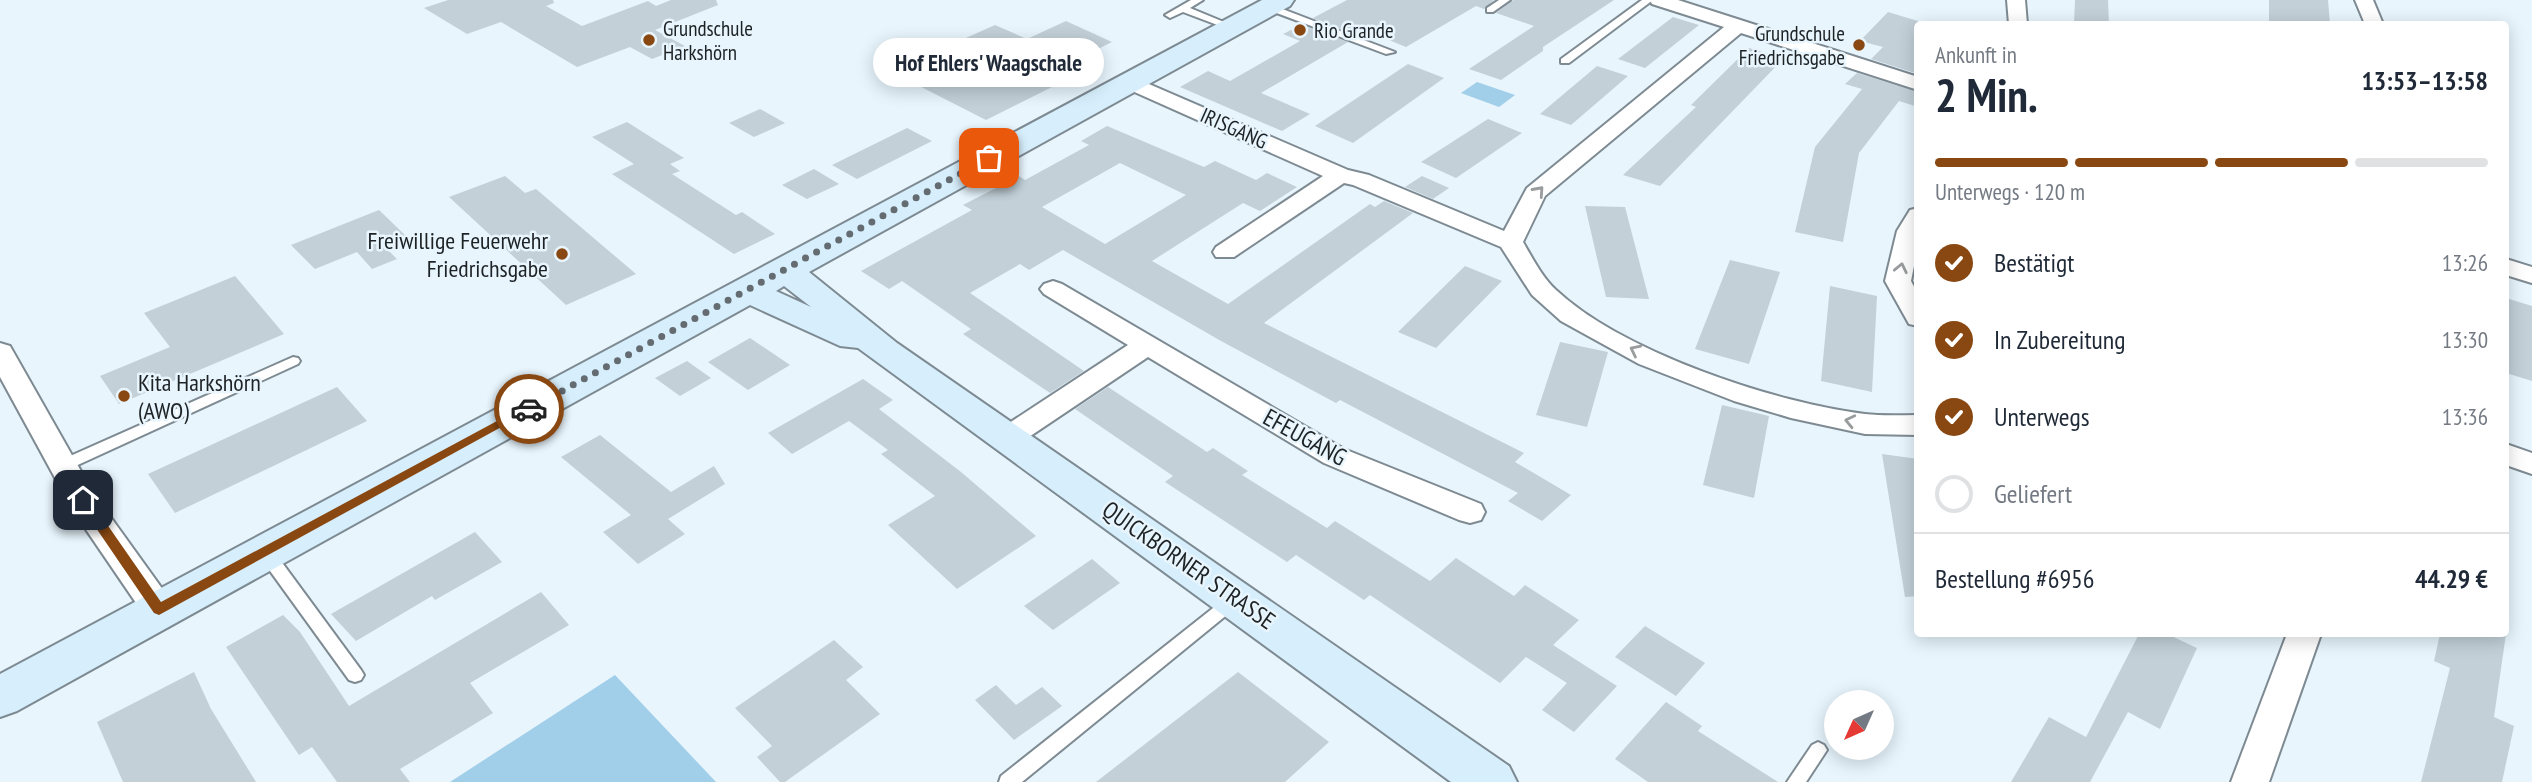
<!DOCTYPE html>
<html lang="de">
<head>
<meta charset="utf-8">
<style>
  :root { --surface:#fff; --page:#f6f6f7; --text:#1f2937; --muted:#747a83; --line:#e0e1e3; --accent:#894812 }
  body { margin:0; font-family:"PT Sans Narrow",sans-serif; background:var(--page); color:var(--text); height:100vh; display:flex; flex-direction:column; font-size:26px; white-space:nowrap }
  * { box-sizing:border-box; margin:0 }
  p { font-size:23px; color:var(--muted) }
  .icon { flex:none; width:38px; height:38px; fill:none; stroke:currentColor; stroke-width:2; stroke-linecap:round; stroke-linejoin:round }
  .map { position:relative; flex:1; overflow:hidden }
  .details { position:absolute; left:1914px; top:21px; width:595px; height:616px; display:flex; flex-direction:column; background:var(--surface); border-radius:7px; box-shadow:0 4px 18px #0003 }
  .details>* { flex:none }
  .needle { width:46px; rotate:225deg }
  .buttons { position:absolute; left:1824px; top:690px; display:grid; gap:14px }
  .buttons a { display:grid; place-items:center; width:70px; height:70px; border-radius:50%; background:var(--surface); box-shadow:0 4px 18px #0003; font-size:35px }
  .pin { position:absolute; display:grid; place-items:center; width:60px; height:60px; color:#fff; margin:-30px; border-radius:14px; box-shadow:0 4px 10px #0006 }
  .courier { position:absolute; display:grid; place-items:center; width:70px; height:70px; margin:-35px; border:5px solid #894812; border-radius:50%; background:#fff; color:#222; box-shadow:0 2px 9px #0007 }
  .bubble { position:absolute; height:49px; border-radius:24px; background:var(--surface); box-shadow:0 4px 18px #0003; font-size:23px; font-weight:700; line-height:49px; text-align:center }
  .overview em { font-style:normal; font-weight:700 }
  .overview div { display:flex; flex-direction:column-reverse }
  .overview { display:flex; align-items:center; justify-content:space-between; height:119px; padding:0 21px }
  h1 { font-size:46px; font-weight:700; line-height:52px }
  .bar { display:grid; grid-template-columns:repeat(4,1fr); gap:10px 7px; align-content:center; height:84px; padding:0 21px }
  .bar i { height:9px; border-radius:5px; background:var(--line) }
  .bar .on { background:var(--accent) }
  .bar p { grid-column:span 4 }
  .line { display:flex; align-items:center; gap:18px; padding:0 21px; border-top:2px solid var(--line) }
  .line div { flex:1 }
  ol { padding:0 21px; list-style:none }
  li { display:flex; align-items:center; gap:21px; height:77px }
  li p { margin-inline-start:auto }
  li .icon { padding:7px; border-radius:50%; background:var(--accent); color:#fff; stroke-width:4 }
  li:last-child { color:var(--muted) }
  li i { width:38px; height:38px; border:4px solid var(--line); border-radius:50% }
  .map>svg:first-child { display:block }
  .green { fill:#a1cee9 }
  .building { fill:#c3d0d8; fill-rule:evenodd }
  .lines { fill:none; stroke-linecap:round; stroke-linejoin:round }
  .lane-casing { stroke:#7e8a92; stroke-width:4 }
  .street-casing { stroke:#7e8a92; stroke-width:4 }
  .secondary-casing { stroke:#7e8a92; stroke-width:4 }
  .lane { fill:#fff; fill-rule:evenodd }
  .street { fill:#fff; fill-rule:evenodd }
  .secondary { fill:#d7effc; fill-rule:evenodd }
  .oneway { stroke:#999c9d }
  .route { fill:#894812 }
  .done { stroke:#646c71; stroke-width:7; stroke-dasharray:0 12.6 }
  .poi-dot { fill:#894812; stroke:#e8f5fd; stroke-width:2.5 }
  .labels { text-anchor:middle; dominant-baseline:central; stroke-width:5; stroke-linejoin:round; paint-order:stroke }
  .far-poi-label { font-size:21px; fill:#1d2225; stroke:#e8f5fd; text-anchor:start }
  .far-street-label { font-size:21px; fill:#1d2225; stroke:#e8f5fd }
  .poi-label { font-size:24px; fill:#1d2225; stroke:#e8f5fd; text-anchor:end }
  .street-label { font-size:24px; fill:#1d2225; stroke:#e8f5fd }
</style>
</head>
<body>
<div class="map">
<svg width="2532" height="782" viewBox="0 0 2532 782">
  <rect width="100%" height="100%" fill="#e8f5fd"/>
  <!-- green -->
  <g class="green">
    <path d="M1477,82L1515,95L1499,107L1461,93Z"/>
    <path d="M615,675L716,782H450Z"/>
  </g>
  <!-- building -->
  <g class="building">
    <path d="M448,0H553L554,3L546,6L582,26L648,1L656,6L671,0H716L718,5L655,30L685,46L652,59L630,47L577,67L501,22L467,34L424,8Z"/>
    <path d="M1347,0H1494L1484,9L1476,6L1406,47L1367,31L1359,36L1313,18Z"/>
    <path d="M1513,0H1614L1543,47V51L1501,80L1469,69L1534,26L1496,13Z"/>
    <path d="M2075,0H2108L2109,24H2074Z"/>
    <path d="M2269,0H2328L2330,24H2269Z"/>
    <path d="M1888,12L1918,21V74L1871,59L1883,47L1860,41Z"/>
    <path d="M1673,17L1699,25L1645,68L1618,59Z"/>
    <path d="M1066,21L1112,42L1036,80L1052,87L986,120L876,64L906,50L921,57L930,54L995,25L1027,39Z"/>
    <path d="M1301,25L1348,42L1261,93L1310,114L1282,131L1180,87L1208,71L1230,81L1300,41L1283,34Z"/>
    <path d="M1749,48L1784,58L1660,186L1623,175L1696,107L1691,105Z"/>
    <path d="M1408,64L1444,78L1353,143L1315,126Z"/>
    <path d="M1597,66L1628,76L1571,125L1540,114Z"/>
    <path d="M1857,73L1918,92V107L1899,101L1859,153L1843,242L1795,232L1815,147L1862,89L1845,84Z"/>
    <path d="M760,109L785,123L754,137L729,123Z"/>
    <path d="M1488,119L1522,133L1456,178L1421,162Z"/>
    <path d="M627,122L684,158L670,164L680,171L672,174L736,215L742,212L775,234L734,254L612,174L634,164L592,137Z"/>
    <path d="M1107,126L1204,167L1215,161L1256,180L1267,173L1297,187L1260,211L1243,203L1152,261L1228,304L1370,204L1375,207L1384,201L1413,213L1264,323L1524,453L1515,462L1571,495L1542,521L1508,501L1518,493L1340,400L1336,403L1221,341L1063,250L1029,270L1020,264L970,293L1084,371L1050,393L963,334L971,329L902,281L889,289L861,271L972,210L963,205L1019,176L1025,180L1089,145L1081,141ZM1120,163L1186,195L1105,244L1042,207Z"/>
    <path d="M907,128L932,141L857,179L832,165Z"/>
    <path d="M814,169L839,184L807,199L782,185Z"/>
    <path d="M505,176L525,193L536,189L636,274L566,305L449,197Z"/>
    <path d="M1422,176L1449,188L1433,199L1405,187Z"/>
    <path d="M1585,206L1625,207L1649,299L1606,297Z"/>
    <path d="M379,210L406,236L383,245L397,259L372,269L357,252L315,269L291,245Z"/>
    <path d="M1730,260L1780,272L1749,364L1695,349Z"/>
    <path d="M1465,266L1502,281L1436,348L1398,332Z"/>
    <path d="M235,276L284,334L119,404L100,376L170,347L144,313Z"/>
    <path d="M1830,286L1877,296L1872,392L1821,381Z"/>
    <path d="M2506,298L2532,306V381L2506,373Z"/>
    <path d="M750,338L790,365L748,390L708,362Z"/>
    <path d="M1560,342L1608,352L1587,427L1536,415Z"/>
    <path d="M687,361L711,378L680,396L655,378Z"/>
    <path d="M863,379L893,400L879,409L961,472L1036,536L957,589L888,525L935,496L881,454L888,450L849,421L792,454L768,433Z"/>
    <path d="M337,387L367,421L175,513L148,474Z"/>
    <path d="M1108,387L1207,452L1213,448L1248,471L1242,475L1327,528L1335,521L1430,581L1456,558L1514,596L1525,585L1579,620L1553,645L1617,686L1574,732L1542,710L1567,683L1526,657L1500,683L1370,595L1364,600L1296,555L1287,562L1165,482L1173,476L1075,409Z"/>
    <path d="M1722,405L1769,416L1754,498L1703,485Z"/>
    <path d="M600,435L671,492L714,466L725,484L668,519L685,534L638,564L603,532L631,515L561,457Z"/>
    <path d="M1882,454L1918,459V596L1905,597Z"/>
    <path d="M475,532L502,562L435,600L432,596L356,641L331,614Z"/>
    <path d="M1092,559L1120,583L1053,630L1024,606Z"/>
    <path d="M541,592L569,625L470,683L493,713L400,769L410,782H337L312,747L299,755L226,647L283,615L300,632L349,706Z"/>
    <path d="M1645,626L1705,663L1676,696L1615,657Z"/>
    <path d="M2139,634H2167L2197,648L2160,729L2128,712L2090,782H2011L2049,717L2086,737Z"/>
    <path d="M2440,634H2506L2494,717L2514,726L2502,782H2421L2450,668L2434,661Z"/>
    <path d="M834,640L863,667L846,680L880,714L785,782H780L757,757L772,746L735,708Z"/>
    <path d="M194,672L211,709L256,782H123L97,722Z"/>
    <path d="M1238,672L1329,742L1285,782H1096Z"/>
    <path d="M996,685L1016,705L1042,687L1062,706L1014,740L975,700Z"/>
    <path d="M1666,702L1702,726L1698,731L1778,782H1648L1615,759Z"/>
  </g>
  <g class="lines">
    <!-- lane casing -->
    <g class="lane-casing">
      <g id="lane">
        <path d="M1191,0H1203L1190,8L1236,27L1228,29L1183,12L1170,18L1165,15Z"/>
        <path d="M1499,0H1510L1493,12H1487V8Z"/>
        <path d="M1642,0H1653L1569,63H1561V59Z"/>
        <path d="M1266,5H1272L1395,52L1386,54L1266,9Z"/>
        <path d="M293,357L298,358L300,361L298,364L69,469H59L57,465L59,461Z"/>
        <path d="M266,547L272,549L361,670L364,675L361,680L355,682L349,680L260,557L258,553L260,549Z"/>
        <path d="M1233,595L1239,597L1241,601L1239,605L1022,782H999L1001,776L1227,597Z"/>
        <path d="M1818,742L1824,745L1827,750L1806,782H1787L1812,745Z"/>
      </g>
    </g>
    <!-- street casing -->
    <g class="street-casing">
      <g id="street">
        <path d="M1650,0H1678L1918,77V90L1741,33L1545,196L1523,242C1533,259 1542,277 1556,290C1622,352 1775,403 1865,414C1882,416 1900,415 1918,415V435L1865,434L1791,418L1734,401L1639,364L1561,321L1532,295L1501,247L1353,185L1344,183L1234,257H1216L1213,252L1216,247L1323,176L1121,86L1118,82L1128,76L1135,78L1348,170L1369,175L1504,231L1527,188L1724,27L1652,4Z"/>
        <path d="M2007,0H2025L2027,24H2009Z"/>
        <path d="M2355,0H2373L2383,24H2365Z"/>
        <path d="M1918,208V246L1911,281L1918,294V326L1909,324L1885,281L1897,231L1910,210Z"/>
        <path d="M2506,259L2532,267V283L2506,275Z"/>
        <path d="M1053,281L1062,284L1344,449L1481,504L1485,512L1481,520L1470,523L1459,520L1324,463L1148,357L1017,445L1007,448L997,445L992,438L997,431L1128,345L1044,294L1040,289L1044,284Z"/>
        <path d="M0,343L10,346L94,494L171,601L176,610L171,619L159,623L147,619L72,509L0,377Z"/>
        <path d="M2506,444L2532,453V474L2506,465Z"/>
        <path d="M2287,634H2321L2269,782H2231Z"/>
      </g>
    </g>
    <!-- secondary casing -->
    <g class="secondary-casing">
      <path id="secondary" d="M1262,0H1294L1290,6L809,272L897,343L1509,766L1517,782H1451L858,348L840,346L750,305L17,711L0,717V674ZM784,286L811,307L776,291Z"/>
    </g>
    <!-- lane -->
    <use href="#lane" class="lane"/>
    <!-- street -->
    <use href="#street" class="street"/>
    <!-- secondary -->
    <use href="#secondary" class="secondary"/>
  </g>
  <!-- one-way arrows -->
  <defs><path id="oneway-chevron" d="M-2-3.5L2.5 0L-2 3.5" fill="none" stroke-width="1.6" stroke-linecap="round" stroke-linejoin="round" transform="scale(1.75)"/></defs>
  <g class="oneway">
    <use href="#oneway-chevron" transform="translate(1539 191) rotate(-48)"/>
    <use href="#oneway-chevron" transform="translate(1901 268) rotate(-78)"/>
    <use href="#oneway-chevron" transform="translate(1635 350) rotate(-154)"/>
    <use href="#oneway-chevron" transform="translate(1850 421) rotate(-167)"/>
  </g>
  <!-- route -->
  <path class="route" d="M525,406L534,409L159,615L154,613L77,500L79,497H88L161,602Z"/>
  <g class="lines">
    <!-- done -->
    <path class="done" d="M529,409L989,158"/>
  </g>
  <!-- markers -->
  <g class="poi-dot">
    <circle cx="1300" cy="30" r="7"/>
    <circle cx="649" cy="40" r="7"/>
    <circle cx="1859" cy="45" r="7"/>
    <circle cx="562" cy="254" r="7"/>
    <circle cx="124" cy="396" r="7"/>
  </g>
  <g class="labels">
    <!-- far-poi labels -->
    <g class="far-poi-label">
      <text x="663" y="28">Grundschule<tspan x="663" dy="24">Harkshörn</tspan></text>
      <text x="1314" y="30">Rio Grande</text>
      <text x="1845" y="33" text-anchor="end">Grundschule<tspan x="1845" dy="24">Friedrichsgabe</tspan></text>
    </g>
    <!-- far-street labels -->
    <g class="far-street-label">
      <text transform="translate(1234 128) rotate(24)">IRISGANG</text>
    </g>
    <!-- poi labels -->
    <g class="poi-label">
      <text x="548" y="240">Freiwillige Feuerwehr<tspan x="548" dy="28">Friedrichsgabe</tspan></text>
      <text x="138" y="382" text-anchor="start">Kita Harkshörn<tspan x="138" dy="28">(AWO)</tspan></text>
    </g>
    <!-- street labels -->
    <g class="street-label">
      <text transform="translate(1305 437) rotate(29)">EFEUGANG</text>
      <text transform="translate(1189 565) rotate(35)">QUICKBORNER STRASSE</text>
    </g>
  </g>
</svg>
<div class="buttons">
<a><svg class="needle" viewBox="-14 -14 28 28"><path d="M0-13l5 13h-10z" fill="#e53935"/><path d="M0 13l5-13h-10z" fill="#747a83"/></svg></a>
</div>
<div class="pin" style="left:989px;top:158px;background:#ea580c"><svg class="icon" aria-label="bag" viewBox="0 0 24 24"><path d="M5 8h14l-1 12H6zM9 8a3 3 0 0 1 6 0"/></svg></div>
<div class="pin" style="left:83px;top:500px;background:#1f2937"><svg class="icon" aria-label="home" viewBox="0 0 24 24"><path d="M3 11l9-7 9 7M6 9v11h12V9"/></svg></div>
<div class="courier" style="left:529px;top:409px"><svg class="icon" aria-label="car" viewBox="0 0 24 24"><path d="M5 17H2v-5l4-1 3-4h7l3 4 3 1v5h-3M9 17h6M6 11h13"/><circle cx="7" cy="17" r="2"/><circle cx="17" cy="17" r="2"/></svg></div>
<div class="bubble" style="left:873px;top:38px;width:231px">Hof Ehlers' Waagschale</div>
<section class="details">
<div class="overview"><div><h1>2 Min.</h1><p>Ankunft in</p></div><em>13:53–13:58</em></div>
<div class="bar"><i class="on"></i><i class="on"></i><i class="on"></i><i></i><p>Unterwegs · 120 m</p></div>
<ol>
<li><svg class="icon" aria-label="check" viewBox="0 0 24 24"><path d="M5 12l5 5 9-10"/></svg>Bestätigt<p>13:26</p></li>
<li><svg class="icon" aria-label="check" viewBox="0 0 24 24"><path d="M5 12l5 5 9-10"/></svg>In Zubereitung<p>13:30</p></li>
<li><svg class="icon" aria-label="check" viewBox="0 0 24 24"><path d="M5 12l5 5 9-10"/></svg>Unterwegs<p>13:36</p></li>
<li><i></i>Geliefert</li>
</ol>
<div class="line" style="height:91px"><div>Bestellung #6956</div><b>44.29 €</b></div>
</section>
</div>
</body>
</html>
